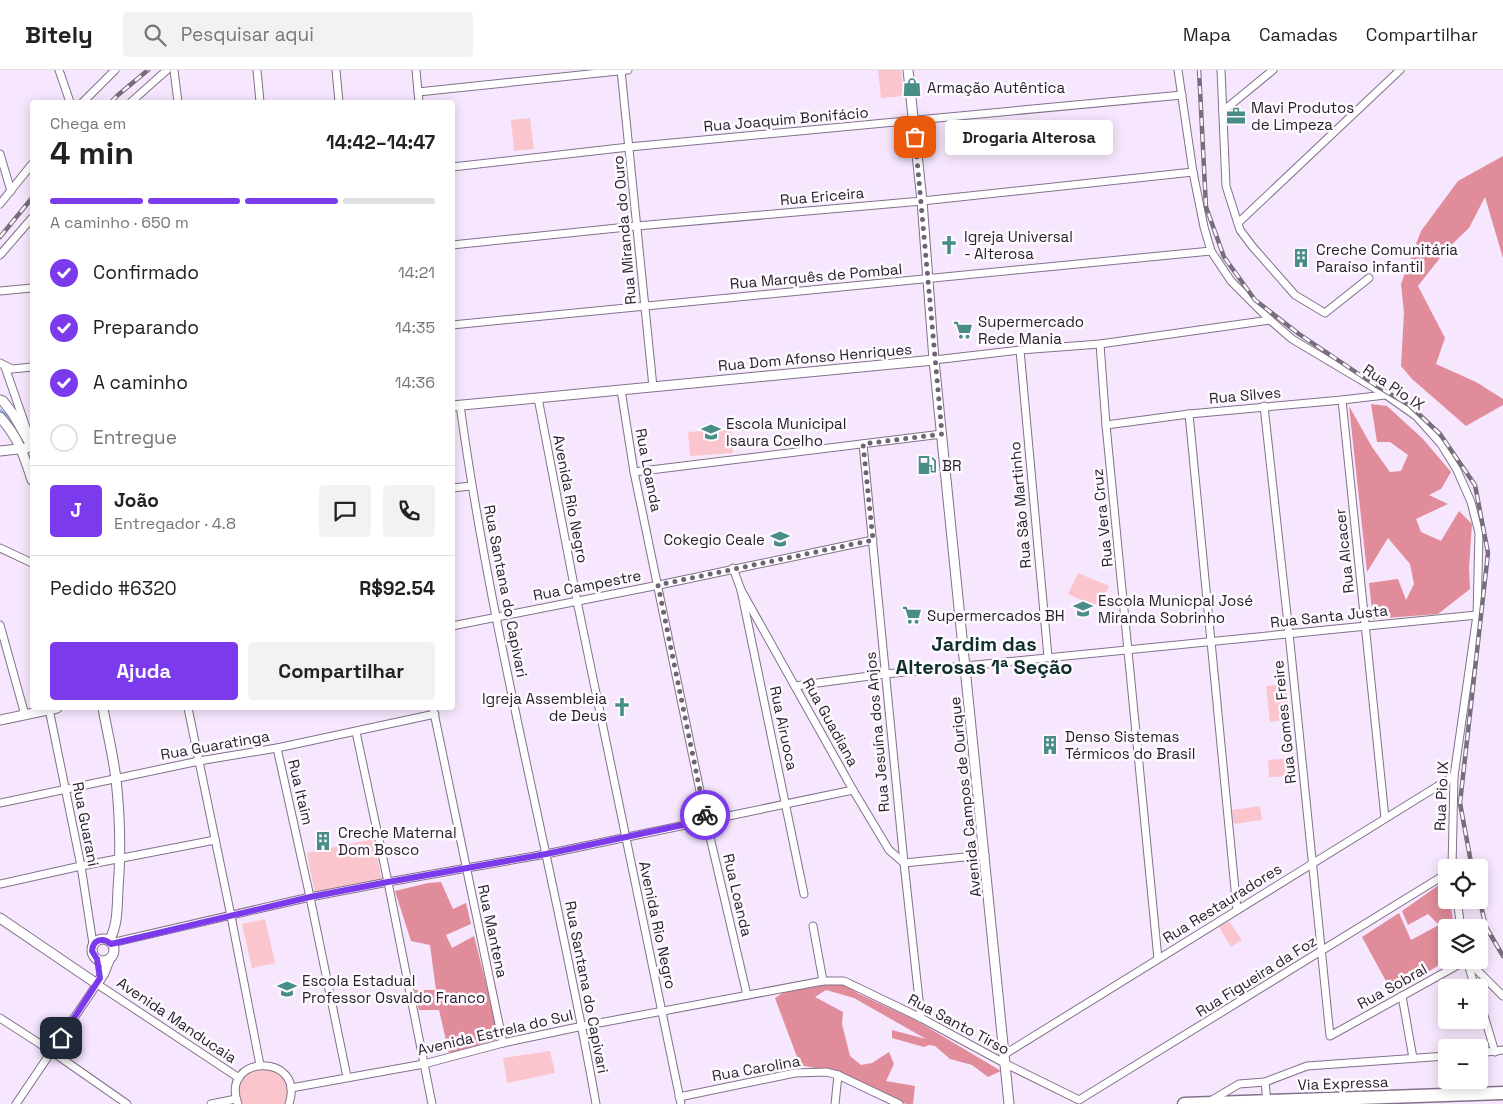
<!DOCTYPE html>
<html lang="pt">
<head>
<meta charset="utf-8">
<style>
  :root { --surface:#fff; --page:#f2f2f2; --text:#222; --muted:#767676; --line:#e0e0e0; --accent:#7c3aed }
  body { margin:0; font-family:"Space Grotesk",sans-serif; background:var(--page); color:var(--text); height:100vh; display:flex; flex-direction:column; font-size:19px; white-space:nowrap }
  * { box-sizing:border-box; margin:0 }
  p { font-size:16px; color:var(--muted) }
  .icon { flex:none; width:28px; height:28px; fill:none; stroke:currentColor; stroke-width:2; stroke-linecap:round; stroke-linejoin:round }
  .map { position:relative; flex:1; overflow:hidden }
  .drawer { position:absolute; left:30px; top:30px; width:425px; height:610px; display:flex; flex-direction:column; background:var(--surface); border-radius:5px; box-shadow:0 2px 12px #0003 }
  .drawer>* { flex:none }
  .buttons { position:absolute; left:1438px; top:789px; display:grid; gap:10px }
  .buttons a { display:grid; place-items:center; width:50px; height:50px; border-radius:5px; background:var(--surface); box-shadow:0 2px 12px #0003; font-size:25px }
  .pin { position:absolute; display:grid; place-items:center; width:42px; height:42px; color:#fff; margin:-21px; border-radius:10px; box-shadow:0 2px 8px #0006 }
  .courier { position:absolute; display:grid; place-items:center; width:50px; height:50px; margin:-25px; border:4px solid #7c3aed; border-radius:50%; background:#fff; color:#222; box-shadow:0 1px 6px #0007 }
  .bubble { position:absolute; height:35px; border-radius:5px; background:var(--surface); box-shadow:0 2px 12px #0003; font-size:16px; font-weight:600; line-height:35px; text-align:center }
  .overview em { font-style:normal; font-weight:600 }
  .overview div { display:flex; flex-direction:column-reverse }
  .overview { display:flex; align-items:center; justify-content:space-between; height:85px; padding:0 20px }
  h1 { font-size:32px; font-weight:600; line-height:38px }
  .bar { display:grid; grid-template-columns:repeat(4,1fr); gap:8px 5px; align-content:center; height:60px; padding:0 20px }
  .bar i { height:6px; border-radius:4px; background:var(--line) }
  .bar .active { background:var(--accent) }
  .bar p { grid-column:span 4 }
  .line { display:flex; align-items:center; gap:12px; padding:0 20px; border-top:1px solid var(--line) }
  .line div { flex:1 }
  .round { display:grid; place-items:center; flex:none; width:52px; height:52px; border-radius:5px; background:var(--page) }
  ol { padding:0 20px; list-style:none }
  li { display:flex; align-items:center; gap:15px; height:55px }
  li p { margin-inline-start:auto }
  li .icon { padding:5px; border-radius:50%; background:var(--accent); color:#fff; stroke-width:4 }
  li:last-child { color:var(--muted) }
  li i { width:28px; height:28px; border:2px solid var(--line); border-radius:50% }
  .button { display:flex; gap:10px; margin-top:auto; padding:10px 20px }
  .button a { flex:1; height:58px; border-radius:5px; background:var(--accent); color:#fff; font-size:20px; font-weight:600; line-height:58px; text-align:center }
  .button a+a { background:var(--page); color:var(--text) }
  header { display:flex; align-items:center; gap:30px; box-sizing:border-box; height:70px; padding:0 25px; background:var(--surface); border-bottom:1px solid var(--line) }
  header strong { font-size:24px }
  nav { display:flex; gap:28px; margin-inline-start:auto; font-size:18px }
  .search { width:350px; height:45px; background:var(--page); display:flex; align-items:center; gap:12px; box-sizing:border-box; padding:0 18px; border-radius:5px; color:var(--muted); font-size:19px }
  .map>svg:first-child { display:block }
  .green { fill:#fbc5cd }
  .forest { fill:#e08c9a }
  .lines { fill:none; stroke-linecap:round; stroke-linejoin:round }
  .stream { stroke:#90b1f4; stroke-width:2.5 }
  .street-casing { stroke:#83718a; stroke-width:9 }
  .secondary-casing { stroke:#83718a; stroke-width:11 }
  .highway-casing { stroke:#83718a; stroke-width:15 }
  .street { stroke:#fff; stroke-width:7 }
  .secondary { stroke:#fff; stroke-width:9 }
  .highway { stroke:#fff; stroke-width:12 }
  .rail-casing { stroke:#786d7d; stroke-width:4.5 }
  .rail { stroke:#fdf9ff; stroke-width:2.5; stroke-dasharray:8; stroke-linecap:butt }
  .done { stroke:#6e6473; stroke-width:5; stroke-dasharray:0 9 }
  .route { stroke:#7c3aed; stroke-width:6 }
  .labels { text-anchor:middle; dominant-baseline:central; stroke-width:5; stroke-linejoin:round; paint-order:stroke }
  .poi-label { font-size:15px; fill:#251e28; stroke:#fdf9ff; text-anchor:start }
  .street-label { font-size:15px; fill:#251e28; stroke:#fdf9ff }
  .district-label { font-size:20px; font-weight:bold; fill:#0f312d; stroke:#fdf9ff }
</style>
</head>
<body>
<header>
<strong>Bitely</strong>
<div class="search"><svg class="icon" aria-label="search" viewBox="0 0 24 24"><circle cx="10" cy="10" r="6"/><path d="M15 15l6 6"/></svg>Pesquisar aqui</div>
<nav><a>Mapa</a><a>Camadas</a><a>Compartilhar</a></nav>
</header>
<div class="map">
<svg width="1503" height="1034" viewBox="0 0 1503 1034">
  <rect width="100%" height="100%" fill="#f7e7fe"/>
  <!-- green -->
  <g class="green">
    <path d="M878,0H901L904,26L881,28Z"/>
    <path d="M530,48L534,79L514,81L511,50Z"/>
    <path d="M731,359L733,383L690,386L688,362Z"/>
    <path d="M1078,503L1109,516L1099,538L1068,524Z"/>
    <path d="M1286,614L1290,649L1270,652L1266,616Z"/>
    <path d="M1294,688L1295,706L1269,707L1268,690Z"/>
    <path d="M1260,736L1262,750L1234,754L1232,740Z"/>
    <path d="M373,769L382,810L315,824L307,783Z"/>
    <path d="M265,849L275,893L252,898L242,854Z"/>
    <path d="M1229,851L1242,870L1231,877L1219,857Z"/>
    <path d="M550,981L555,1003L507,1013L503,988Z"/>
    <path d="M258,998C263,999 270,999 275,1001C288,1006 289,1023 285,1034H242C235,1018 242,1005 258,998Z"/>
  </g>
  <!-- forest -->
  <g class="forest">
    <path d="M1503,86V188L1485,127L1469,158L1447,179L1418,216L1445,268L1436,294L1476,312L1503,329V335L1466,356L1412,309L1401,296L1404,243L1401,214L1421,161L1458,111Z"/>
    <path d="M1371,334L1387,336L1423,369L1451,402L1441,419L1429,425L1448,434L1416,449L1421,462L1441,471L1459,441L1472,454L1469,498L1470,519L1438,544L1373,549L1369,513L1398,509L1406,530L1414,514L1410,494L1388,468L1367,502L1349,336L1372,377L1390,402L1401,401L1408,385L1390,372H1377Z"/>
    <path d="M1446,810V830H1450L1454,857L1446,858L1447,890L1393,924L1362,867L1399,843L1411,870L1439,855L1428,844L1408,855L1402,841Z"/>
    <path d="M441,812L453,839L466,833L471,854L446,865L452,878L474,866L500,969L449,983L439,940H419L414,920H436L430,875L411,871L395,821L428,813Z"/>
    <path d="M816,915H845L859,924L917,951L1001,1001L988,1007L972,995L950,989L935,976L929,975L924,977L892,968V960L926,969L854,928L826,920L815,927L843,942L842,954L850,986L861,995L872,993L889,982L894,994L886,1011L915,1016L913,1034H906C869,1016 842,1002 800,995L775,928L786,921Z"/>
  </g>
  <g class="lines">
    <!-- stream -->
    <g class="stream">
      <path d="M0,340L9,347L20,367"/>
      <path d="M30,386L32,392"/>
    </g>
    <!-- street casing -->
    <g class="street-casing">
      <g id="street">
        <path d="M59,0L70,32"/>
        <path d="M174,0L178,32"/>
        <path d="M257,0L260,32"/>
        <path d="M336,0L339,32"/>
        <path d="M416,0L419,32"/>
        <path d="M621,0L653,317"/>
        <path d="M1178,0L1193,102L1204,157L1211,181L1231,211L1270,250L1292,269L1386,325L1416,346L1441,374L1457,400L1471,432L1479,463L1477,545L1454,706L1452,798"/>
        <path d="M1221,0L1226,116L1240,160L1252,176L1295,225L1325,243L1369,208"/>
        <path d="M418,22L628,0"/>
        <path d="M83,32L115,0"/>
        <path d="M131,32L167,0"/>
        <path d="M1223,41L1273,0"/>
        <path d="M0,84L11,121"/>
        <path d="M452,97L629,77L1182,25"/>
        <path d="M0,134L32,94"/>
        <path d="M1238,153L1400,0"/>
        <path d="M452,175L637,156L922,131L1193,102"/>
        <path d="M0,185L32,148"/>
        <path d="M0,221L32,218"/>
        <path d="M452,255L1211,181"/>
        <path d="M1100,274L1106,355L1158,889"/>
        <path d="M1020,280L1048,587"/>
        <path d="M934,290L1020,280L1100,274L1270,250"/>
        <path d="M0,293L12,299L32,297"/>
        <path d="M5,297L29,366"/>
        <path d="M621,320L634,402L706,750L747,925"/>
        <path d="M538,328L577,531L681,1034"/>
        <path d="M1342,330L1385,748"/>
        <path d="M460,335C492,570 555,801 596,1034"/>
        <path d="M1264,336L1289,563L1330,966L1467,890L1475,918"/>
        <path d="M1189,344L1237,840"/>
        <path d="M1106,355L1189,344L1342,330L1385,325"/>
        <path d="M863,374L904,793L921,948"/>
        <path d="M634,402L942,364"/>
        <path d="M452,418L471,416"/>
        <path d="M0,478L32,493"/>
        <path d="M733,498L741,520L804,824"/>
        <path d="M741,520L853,720L889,780L904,793L985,785"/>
        <path d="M0,555L25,645"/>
        <path d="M452,556L659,515L873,470"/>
        <path d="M795,616L885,604L1477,545"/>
        <path d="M188,638L231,846L260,995"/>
        <path d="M433,638L503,973"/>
        <path d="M49,639L81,796L93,874"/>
        <path d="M356,662L388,812L432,1034"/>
        <path d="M277,678L310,827L347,1007"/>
        <path d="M0,733L199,691L277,678L435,644"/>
        <path d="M0,814L81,796L215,770"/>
        <path d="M1457,830L1461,858"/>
        <path d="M813,856L823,911"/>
        <path d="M111,873L310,827L388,812L546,784L853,720"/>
        <path d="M1469,892L1503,926"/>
        <path d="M1402,926L1413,988"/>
        <path d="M1479,929L1495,982"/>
        <path d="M0,948L51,981L127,1034"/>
        <path d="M1479,983L1503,980"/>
        <path d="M1005,984L1454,706"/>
        <path d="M1265,1012L1267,1032"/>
        <path d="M291,1018L424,994L503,973L583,956L823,911H844L921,948L1006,994L1079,1030L1446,804"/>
        <path d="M679,1027L795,1003L826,1002L838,1005L899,1034"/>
        <path d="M1212,1030L1239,1014L1265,1012L1307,996L1446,986"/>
        <path d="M16,1034L97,914L239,1008"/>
        <path d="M211,1034L236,1029"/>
        <path d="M238,1034C219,984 306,982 289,1034"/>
        <path d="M835,1034L838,1005"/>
      </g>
    </g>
    <!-- secondary casing -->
    <g class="secondary-casing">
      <g id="secondary">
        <path d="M908,0L922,131L934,290L1009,1034"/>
        <path d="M0,330L3,331L13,344L32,377"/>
        <path d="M452,336L934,290"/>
        <path d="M0,347C18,367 24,385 32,410"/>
        <path d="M0,381L27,378"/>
        <path d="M103,638C107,661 113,685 116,709C120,746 121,783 118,819C117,838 118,855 109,871"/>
        <path d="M0,650L57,638"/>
        <path d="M0,848L97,914L104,903L110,888"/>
        <circle cx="103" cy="880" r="11"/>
      </g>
    </g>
    <!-- highway casing -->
    <g class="highway-casing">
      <path id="highway" d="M1184,1034L1503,1023"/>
    </g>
    <!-- street -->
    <use href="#street" class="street"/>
    <!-- secondary -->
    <use href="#secondary" class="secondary"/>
    <!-- highway -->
    <use href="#highway" class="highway"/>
    <!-- rail casing -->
    <g class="rail-casing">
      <g id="rail">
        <path d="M1199,0L1206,137L1224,187L1255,230L1299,264L1375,315L1409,335L1440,364L1475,415L1488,483L1460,733L1472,798"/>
        <path d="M111,32L118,25L148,0"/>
        <path d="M0,167L32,128"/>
        <path d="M1479,827L1486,857L1503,886"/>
      </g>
    </g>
    <!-- rail -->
    <use href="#rail" class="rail"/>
  </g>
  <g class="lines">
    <!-- done -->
    <path class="done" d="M705,745L658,515L873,470L863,374L942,364L915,67"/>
    <!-- route -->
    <path class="route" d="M61,968L100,908L97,889L92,881C93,869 103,867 111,874L310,827L388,812L546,784L706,750L705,745"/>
  </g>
  <!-- icons -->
  <defs>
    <g id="shop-bare" transform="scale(1.5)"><path d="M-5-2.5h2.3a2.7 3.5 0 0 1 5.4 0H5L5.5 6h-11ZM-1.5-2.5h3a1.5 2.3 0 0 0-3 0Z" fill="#488e86" stroke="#fdf9ff" stroke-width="2.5" paint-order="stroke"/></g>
    <g id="office-bare" transform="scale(1.5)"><path d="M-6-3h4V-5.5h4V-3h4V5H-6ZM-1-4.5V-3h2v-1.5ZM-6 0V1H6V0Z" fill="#488e86" stroke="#fdf9ff" stroke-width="2.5" paint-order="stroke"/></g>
    <g id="church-bare" transform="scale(1.5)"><path d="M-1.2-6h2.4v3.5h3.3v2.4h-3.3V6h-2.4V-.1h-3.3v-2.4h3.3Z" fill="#488e86" stroke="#fdf9ff" stroke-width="2.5" paint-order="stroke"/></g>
    <g id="building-bare" transform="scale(1.5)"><path d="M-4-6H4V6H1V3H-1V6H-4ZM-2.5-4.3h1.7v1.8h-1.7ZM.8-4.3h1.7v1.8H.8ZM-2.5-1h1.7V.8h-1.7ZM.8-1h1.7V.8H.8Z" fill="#488e86" stroke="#fdf9ff" stroke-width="2.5" paint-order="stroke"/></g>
    <g id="supermarket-bare" transform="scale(1.5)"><path d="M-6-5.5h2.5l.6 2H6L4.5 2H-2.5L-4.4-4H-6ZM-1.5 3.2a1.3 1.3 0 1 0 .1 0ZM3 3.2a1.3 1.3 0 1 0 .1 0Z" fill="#488e86" stroke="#fdf9ff" stroke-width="2.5" paint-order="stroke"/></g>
    <g id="school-bare" transform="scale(1.5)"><path d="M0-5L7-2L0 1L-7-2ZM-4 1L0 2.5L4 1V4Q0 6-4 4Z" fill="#488e86" stroke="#fdf9ff" stroke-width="2.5" paint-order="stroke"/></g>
    <g id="fuel-bare" transform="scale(1.5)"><path d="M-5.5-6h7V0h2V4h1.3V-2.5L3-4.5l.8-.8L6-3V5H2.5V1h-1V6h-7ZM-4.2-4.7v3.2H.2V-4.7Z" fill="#488e86" stroke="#fdf9ff" stroke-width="2.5" paint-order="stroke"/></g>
  </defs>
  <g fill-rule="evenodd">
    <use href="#shop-bare" x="912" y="17"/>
    <use href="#office-bare" x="1236" y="46"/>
    <use href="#church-bare" x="949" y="175"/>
    <use href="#building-bare" x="1301" y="188"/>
    <use href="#supermarket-bare" x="963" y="260"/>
    <use href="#school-bare" x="711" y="362"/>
    <use href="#fuel-bare" x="927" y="395"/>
    <use href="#school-bare" x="780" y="469"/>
    <use href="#school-bare" x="1083" y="539"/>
    <use href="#supermarket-bare" x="912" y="545"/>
    <use href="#church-bare" x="622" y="637"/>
    <use href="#building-bare" x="1050" y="675"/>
    <use href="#building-bare" x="323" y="771"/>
    <use href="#school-bare" x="287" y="919"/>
  </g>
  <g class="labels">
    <!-- poi labels -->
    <g class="poi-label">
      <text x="927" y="17">Armação Autêntica</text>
      <text x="1251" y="37">Mavi Produtos<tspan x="1251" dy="17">de Limpeza</tspan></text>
      <text x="964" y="166">Igreja Universal<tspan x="964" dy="17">- Alterosa</tspan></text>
      <text x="1316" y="179">Creche Comunitária<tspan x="1316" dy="17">Paraíso infantil</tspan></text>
      <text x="978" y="251">Supermercado<tspan x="978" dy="17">Rede Mania</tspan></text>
      <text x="726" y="353">Escola Municipal<tspan x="726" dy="17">Isaura Coelho</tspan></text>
      <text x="942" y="395">BR</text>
      <text x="765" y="469" text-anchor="end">Cokegio Ceale</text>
      <text x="1098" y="530">Escola Municpal José<tspan x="1098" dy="17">Miranda Sobrinho</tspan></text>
      <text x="927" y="545">Supermercados BH</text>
      <text x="607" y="628" text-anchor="end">Igreja Assembleia<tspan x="607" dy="17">de Deus</tspan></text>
      <text x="1065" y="666">Denso Sistemas<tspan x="1065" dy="17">Térmicos do Brasil</tspan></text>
      <text x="338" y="762">Creche Maternal<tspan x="338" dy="17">Dom Bosco</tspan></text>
      <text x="302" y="910">Escola Estadual<tspan x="302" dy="17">Professor Osvaldo Franco</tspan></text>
    </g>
    <!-- street labels -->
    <g class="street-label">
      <text transform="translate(786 49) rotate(-5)">Rua Joaquim Bonifácio</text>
      <text transform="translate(822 126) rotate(-5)">Rua Ericeira</text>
      <text transform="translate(624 160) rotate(-95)">Rua Miranda do Ouro</text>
      <text transform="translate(816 206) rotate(-5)">Rua Marquês de Pombal</text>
      <text transform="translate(815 287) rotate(-5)">Rua Dom Afonso Henriques</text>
      <text transform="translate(1394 317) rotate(34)">Rua Pio IX</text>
      <text transform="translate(1245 325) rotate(-5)">Rua Silves</text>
      <text transform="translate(649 400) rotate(79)">Rua Loanda</text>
      <text transform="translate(571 429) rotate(79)">Avenida Rio Negro</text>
      <text transform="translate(1020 435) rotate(-95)">Rua São Martinho</text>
      <text transform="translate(1102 448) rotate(-96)">Rua Vera Cruz</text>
      <text transform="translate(1344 481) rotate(-96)">Rua Alcacer</text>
      <text transform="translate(587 515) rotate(-11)">Rua Campestre</text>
      <text transform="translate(506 521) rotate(79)">Rua Santana do Capivari</text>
      <text transform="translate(1329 546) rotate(-6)">Rua Santa Justa</text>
      <text transform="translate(831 652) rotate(61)">Rua Guadiana</text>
      <text transform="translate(1284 652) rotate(-96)">Rua Gomes Freire</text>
      <text transform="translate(784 658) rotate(78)">Rua Airuoca</text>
      <text transform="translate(877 662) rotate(-95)">Rua Jesuína dos Anjos</text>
      <text transform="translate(215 675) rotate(-10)">Rua Guaratinga</text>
      <text transform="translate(301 722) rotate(77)">Rua Itaim</text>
      <text transform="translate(1441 726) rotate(-87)">Rua Pio IX</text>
      <text transform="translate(965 727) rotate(-96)">Avenida Campos de Ourique</text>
      <text transform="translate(86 754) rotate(79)">Rua Guarani</text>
      <text transform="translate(738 825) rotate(77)">Rua Loanda</text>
      <text transform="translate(1222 833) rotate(-32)">Rua Restauradores</text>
      <text transform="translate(658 855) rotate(78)">Avenida Rio Negro</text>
      <text transform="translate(493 861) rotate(78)">Rua Mantena</text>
      <text transform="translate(1256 906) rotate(-32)">Rua Figueira da Foz</text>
      <text transform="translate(1392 916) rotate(-29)">Rua Sobral</text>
      <text transform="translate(587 917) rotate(79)">Rua Santana do Capivari</text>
      <text transform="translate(177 950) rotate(34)">Avenida Manducaia</text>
      <text transform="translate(959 954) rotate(28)">Rua Santo Tirso</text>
      <text transform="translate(495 962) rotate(-13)">Avenida Estrela do Sul</text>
      <text transform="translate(756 998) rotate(-10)">Rua Carolina</text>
      <text transform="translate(1343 1013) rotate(-2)">Via Expressa</text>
    </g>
    <!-- district labels -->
    <g class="district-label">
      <text x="984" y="574">Jardim das<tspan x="984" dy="23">Alterosas 1ª Seção</tspan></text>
    </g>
  </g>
</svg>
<div class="buttons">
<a><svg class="icon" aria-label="locate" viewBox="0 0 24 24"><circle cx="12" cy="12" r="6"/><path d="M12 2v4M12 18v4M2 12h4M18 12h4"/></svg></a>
<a><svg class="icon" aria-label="layers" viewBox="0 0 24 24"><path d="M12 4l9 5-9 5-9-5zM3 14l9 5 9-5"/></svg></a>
<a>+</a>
<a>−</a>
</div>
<div class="pin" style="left:915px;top:67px;background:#ea580c"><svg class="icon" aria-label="bag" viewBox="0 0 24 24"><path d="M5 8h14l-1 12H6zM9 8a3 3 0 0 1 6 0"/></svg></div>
<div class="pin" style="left:61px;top:968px;background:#1f2937"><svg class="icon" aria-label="home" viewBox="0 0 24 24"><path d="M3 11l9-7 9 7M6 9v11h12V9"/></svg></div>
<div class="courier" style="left:705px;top:745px"><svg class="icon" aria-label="bike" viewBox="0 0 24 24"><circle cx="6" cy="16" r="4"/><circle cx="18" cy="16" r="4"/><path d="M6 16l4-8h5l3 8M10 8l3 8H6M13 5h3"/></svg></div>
<div class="bubble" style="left:945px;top:50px;width:168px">Drogaria Alterosa</div>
<section class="drawer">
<div class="overview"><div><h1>4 min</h1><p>Chega em</p></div><em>14:42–14:47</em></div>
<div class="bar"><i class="active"></i><i class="active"></i><i class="active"></i><i></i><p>A caminho · 650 m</p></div>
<ol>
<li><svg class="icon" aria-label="check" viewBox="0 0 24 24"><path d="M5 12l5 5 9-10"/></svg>Confirmado<p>14:21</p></li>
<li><svg class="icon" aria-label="check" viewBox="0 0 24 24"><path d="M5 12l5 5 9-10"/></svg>Preparando<p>14:35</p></li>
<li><svg class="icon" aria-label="check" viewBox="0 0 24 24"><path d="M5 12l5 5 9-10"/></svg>A caminho<p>14:36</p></li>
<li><i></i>Entregue</li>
</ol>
<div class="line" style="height:90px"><b class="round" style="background:var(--accent);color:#fff">J</b><div><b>João</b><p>Entregador · 4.8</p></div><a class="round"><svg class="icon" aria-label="chat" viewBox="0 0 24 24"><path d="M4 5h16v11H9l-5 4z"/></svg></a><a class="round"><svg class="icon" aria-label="phone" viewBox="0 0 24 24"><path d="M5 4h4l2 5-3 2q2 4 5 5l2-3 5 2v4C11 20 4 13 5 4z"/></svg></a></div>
<div class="line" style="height:65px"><div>Pedido #6320</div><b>R$92.54</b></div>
<div class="button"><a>Ajuda</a><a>Compartilhar</a></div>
</section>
</div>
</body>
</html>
